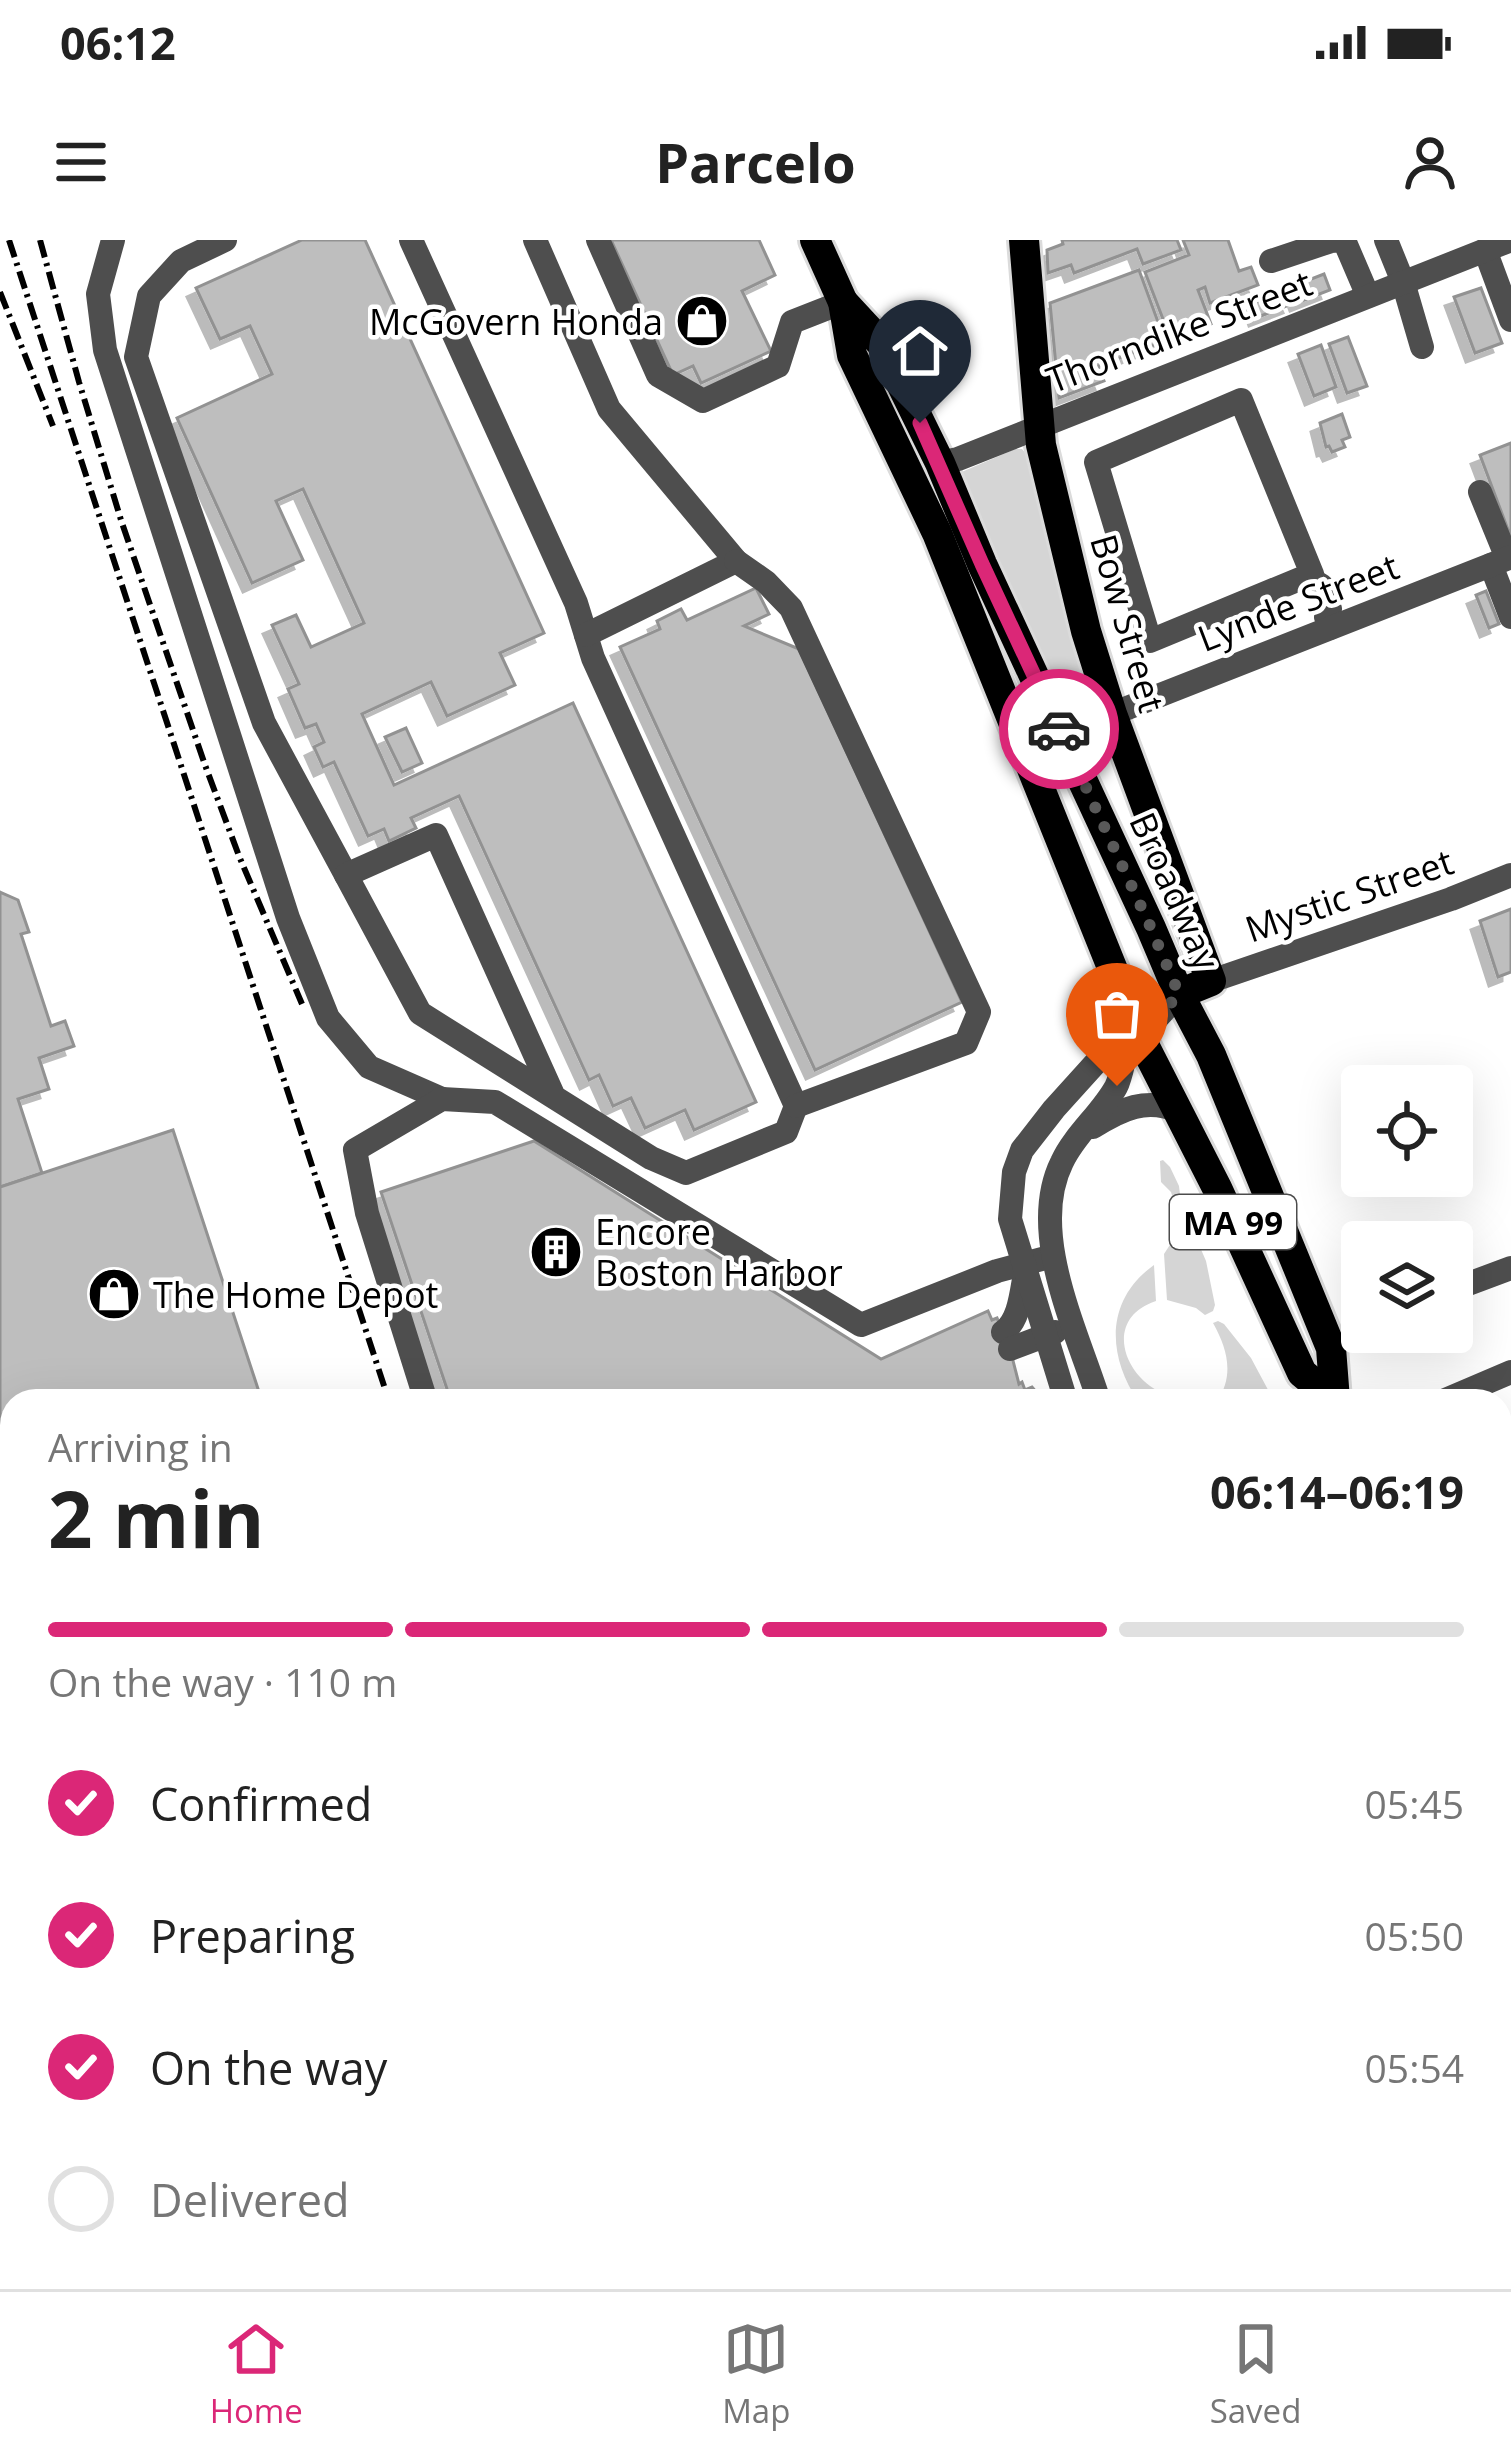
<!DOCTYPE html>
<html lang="en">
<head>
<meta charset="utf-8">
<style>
  :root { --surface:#fff; --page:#f2f2f2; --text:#222; --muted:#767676; --line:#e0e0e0; --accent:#db2777 }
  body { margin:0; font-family:"Open Sans",sans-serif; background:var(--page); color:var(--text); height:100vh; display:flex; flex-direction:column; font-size:45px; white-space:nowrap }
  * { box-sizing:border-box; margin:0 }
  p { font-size:39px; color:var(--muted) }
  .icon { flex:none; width:66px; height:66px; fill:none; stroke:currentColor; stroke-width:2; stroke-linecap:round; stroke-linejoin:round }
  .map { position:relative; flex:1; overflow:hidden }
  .drawer { position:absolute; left:0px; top:1149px; width:1512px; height:900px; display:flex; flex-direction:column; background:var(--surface); border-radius:36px 36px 0 0; box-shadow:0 12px 48px #0002 }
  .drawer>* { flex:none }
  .fabs { position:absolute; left:1341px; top:825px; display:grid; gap:24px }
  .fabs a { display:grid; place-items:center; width:132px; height:132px; border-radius:12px; background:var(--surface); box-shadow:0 12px 48px #0002; font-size:60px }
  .pin { position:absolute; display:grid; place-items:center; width:102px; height:102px; color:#fff; margin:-123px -51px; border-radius:50% 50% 50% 0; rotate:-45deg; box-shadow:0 0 12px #0007 }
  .pin .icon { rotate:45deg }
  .courier { position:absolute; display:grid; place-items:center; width:120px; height:120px; margin:-60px; border:9px solid #db2777; border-radius:50%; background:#fff; color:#222; box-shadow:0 3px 15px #0007 }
  .headline em { font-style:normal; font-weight:700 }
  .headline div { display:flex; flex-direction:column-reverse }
  .headline { display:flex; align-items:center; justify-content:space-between; height:204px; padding:0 48px }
  h1 { font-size:78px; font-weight:700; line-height:90px }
  .bar { display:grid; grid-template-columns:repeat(4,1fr); gap:18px 12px; align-content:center; height:144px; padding:0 48px }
  .bar i { height:15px; border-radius:9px; background:var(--line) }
  .bar .current { background:var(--accent) }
  .bar p { grid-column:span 4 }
  ol { padding:0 48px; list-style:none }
  li { display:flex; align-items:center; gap:36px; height:132px }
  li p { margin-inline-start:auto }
  li .icon { padding:12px; border-radius:50%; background:var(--accent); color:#fff; stroke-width:4 }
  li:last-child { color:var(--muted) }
  li i { width:66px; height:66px; border:6px solid var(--line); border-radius:50% }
  .status { display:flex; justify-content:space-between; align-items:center; height:84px; padding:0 60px; background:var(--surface); direction:ltr }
  .status svg { height:33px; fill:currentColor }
  header { display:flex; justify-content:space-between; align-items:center; height:156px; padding:0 48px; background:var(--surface); font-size:54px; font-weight:700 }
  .menu { display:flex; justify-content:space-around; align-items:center; height:168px; border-top:3px solid var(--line); background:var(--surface); font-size:33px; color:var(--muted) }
  .menu a { display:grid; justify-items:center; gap:6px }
  .menu .current { color:var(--accent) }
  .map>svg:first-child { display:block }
  .green { fill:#d5d5d5 }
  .water { fill:#9c9c9c }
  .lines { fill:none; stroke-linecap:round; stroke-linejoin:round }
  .ferry { stroke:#3d3d3d; stroke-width:3; stroke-dasharray:15 12; stroke-linecap:butt }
  .building { fill:#bebebe; stroke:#929292; stroke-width:3; filter:url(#shadow) }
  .major-casing { stroke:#dbdbdb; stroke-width:36 }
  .minor { stroke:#4e4e4e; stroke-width:24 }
  .major { stroke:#000; stroke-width:30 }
  .rail { stroke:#000; stroke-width:6; stroke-dasharray:18 6 3 6; stroke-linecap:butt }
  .done { stroke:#595959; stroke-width:12; stroke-dasharray:0 21.6 }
  .route { stroke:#db2777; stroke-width:15 }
  .labels { text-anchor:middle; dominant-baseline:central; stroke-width:9; stroke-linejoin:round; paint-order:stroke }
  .shield { fill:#fff; stroke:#4c4c4c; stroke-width:3 }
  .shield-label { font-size:33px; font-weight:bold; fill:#000 }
  .poi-label { font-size:36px; fill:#000; stroke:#fff; text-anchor:start }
  .street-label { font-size:36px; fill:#000; stroke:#fff }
</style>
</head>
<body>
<div class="status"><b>06:12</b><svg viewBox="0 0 49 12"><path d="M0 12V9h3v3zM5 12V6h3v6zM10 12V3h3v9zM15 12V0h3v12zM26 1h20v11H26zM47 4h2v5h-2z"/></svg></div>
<header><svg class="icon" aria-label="menu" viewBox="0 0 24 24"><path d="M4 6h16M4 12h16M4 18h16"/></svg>Parcelo<svg class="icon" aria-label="person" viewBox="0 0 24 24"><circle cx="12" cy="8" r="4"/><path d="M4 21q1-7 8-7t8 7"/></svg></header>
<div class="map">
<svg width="1511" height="2049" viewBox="0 0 1511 2049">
  <defs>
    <filter id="shadow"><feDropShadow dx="-9" dy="9" stdDeviation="0" flood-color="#0004"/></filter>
  </defs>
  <rect width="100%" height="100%" fill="#fff"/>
  <!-- green -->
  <g class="green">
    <path d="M1015,209H1022L1027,215L1090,450V467L1082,473L1066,479L957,234Z"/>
    <path d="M1163,920L1170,927L1179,946L1181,963L1206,1021L1215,1065L1213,1071L1205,1075L1196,1068L1167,1060L1164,1014L1175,997L1178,975L1171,952L1161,942L1160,921Z"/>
    <path d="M1154,1025L1156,1061C1104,1078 1122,1135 1162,1153V1161H1138C1107,1115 1105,1060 1154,1025Z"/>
    <path d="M1218,1081L1224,1084L1251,1118L1274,1161H1217C1235,1135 1227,1108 1213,1083Z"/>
    <path d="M1500,1926L1511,1948V2049H1279L1275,2037H1500Z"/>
    <path d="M33,2037H605L612,2049H6Z"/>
  </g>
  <!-- water -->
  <path class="water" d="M1055,2037H1275L1279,2049H1061Z"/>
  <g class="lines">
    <!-- ferry -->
    <path class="ferry" d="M1144,2037L1157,2049"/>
  </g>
  <!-- building -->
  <g class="building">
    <path d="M302,0H365L544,393L500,413L515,445L447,476L431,442L362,474L394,545L573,463L756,862L694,890L685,870L645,888L631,858L613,866L599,835L589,840L459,556L411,578L416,588L389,601L384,589L368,596L334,522L323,527L314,507L324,502L316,484L305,488L288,449L299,444L272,385L296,375L311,407L364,383L303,249L276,261L303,320L252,343L177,178L272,134L250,86L220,99L196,48Z"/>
    <path d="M611,0H759L775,35L742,51L771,111L701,143L693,126L673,135Z"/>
    <path d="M1062,0H1177L1181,10L1143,24L1137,9L1074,33L1071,25L1048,33L1047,10L1063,4Z"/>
    <path d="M1183,0H1228L1239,31L1251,27L1258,45L1210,63L1205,47L1198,50L1211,84L1171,100L1145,32L1189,15Z"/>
    <path d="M1139,30L1165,101L1098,126L1104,141L1059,158L1050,63Z"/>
    <path d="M1324,34L1330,50L1299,62L1293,46Z"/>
    <path d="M1481,48L1502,103L1475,113L1454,57Z"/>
    <path d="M1286,51L1292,64L1258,77L1253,63Z"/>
    <path d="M1348,97L1367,146L1347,153L1329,104Z"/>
    <path d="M1321,105L1336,147L1314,156L1298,114Z"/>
    <path d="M1342,174L1350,197L1342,200L1345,207L1332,212L1329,206L1326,207L1320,183Z"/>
    <path d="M1511,203V295H1510L1480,215Z"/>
    <path d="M756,348L769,374L744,386L799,409L962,762L815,830L620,407L660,389L657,381L681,369L687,380Z"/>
    <path d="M1486,351L1499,384L1489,388L1476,355Z"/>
    <path d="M406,488L422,523L402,532L385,497Z"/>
    <path d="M0,652L18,660L29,692L21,694L51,786L65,781L74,806L39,818L49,849L18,859L42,933L0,947Z"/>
    <path d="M1511,669V732L1498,737L1480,681Z"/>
    <path d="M173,890L262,1161H12V1279L7,1281L0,1261V947Z"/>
    <path d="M534,901L881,1119L988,1071L992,1080L997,1078L1010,1109L1019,1144L1022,1142L1025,1150L1032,1147L1044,1161H451L381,952Z"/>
    <path d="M12,1482V1807L0,1800V1486Z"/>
    <path d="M743,2037H922L927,2049H747Z"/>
  </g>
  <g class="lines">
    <!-- major casing -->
    <g class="major-casing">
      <g id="major">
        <path d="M815,0L843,62L852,115L937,293L1140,797L1217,948L1302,1133L1336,1161"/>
        <path d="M1024,0L1041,205L1086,391L1112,474L1211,741L1179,754"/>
        <path d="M843,62L881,103L940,223L982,324L1151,688L1179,754L1211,815L1331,1108L1335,1160"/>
        <path d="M1500,1466L1511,1488"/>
      </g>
    </g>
    <!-- minor -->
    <g class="minor">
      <path d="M113,0L98,54L105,110L288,678L328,778L369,827L442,859"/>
      <path d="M225,0L181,21L149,56L136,117L264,483L346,635"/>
      <path d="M411,0L576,363L593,418L796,866L786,892L686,933L651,918L420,773L346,635L436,595L554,857"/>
      <path d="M535,0L609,169L736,321L586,395"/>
      <path d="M598,0L658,135L703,161L778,126L792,82L843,62"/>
      <path d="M1386,0L1403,42L1422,107"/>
      <path d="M1485,10L1511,80"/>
      <path d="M1271,21L1331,1L1344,0L1368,56"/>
      <path d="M940,223L958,219L1511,0"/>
      <path d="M1480,252L1507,318"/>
      <path d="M736,321L766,342L791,368L979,772L966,803L796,866"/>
      <path d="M1491,325L1511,377"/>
      <path d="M1312,334L1150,401L1096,222L1241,160L1312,334L1314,341L1322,346L1330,369L1326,377L1330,388"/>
      <path d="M1112,474L1511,317"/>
      <path d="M1211,741L1451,659L1511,635"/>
      <path d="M1093,887C1121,869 1147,857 1178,871"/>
      <path d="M1452,1050L1511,1028"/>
      <path d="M1003,1092C1018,1082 1021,1057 1024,1039"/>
      <path d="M1010,1109L1055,1092"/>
      <path d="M426,1161L367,973L355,910L442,859L495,862L861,1085L997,1031L1053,1016"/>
      <path d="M1066,1161L1010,979L1014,932L1022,910L1054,869L1101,817L1126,812L1179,754"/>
      <path d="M1099,1161C1077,1091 1027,992 1062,922C1075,894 1101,874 1116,847C1121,837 1123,823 1126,812"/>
      <path d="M1443,1161L1511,1132"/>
      <path d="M1500,1774L1511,1795"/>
      <path d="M230,2037L250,2049"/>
      <path d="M721,2037L725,2049"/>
      <path d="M61,2049L88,2037"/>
    </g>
    <!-- major -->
    <use href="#major" class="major"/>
    <!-- rail -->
    <g class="rail">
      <path d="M9,0L389,1161"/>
      <path d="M40,0L79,142L121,280L205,525L239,616L302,764"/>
      <path d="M0,52L53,186"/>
      <path d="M645,2037L648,2049"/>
    </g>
  </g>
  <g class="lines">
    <!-- done -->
    <path class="done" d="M1059,489L1151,688L1179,754L1126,812L1117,846"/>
    <!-- route -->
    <path class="route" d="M920,183L982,324L1059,489"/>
  </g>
  <!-- icons -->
  <defs>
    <g id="shop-disc" transform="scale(2.7)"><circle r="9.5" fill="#000" stroke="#fff"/><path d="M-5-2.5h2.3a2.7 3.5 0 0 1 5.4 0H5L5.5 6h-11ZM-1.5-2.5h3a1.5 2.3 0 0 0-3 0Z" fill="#fff"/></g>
    <g id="building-disc" transform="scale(2.7)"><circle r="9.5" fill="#000" stroke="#fff"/><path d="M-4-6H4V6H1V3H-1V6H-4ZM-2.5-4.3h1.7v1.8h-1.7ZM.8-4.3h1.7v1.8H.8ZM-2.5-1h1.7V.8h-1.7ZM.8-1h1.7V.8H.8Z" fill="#fff"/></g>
  </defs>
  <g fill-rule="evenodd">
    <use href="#shop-disc" x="702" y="81"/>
    <use href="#building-disc" x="556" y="1012"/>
    <use href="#shop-disc" x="114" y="1054"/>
  </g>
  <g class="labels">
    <!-- shield labels -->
    <rect class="shield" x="1170" y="955" width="126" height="54" rx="9"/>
    <g class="shield-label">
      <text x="1233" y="982">MA 99</text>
    </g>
    <!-- poi labels -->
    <g class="poi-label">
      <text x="663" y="81" text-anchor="end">McGovern Honda</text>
      <text x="595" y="991">Encore<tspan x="595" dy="41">Boston Harbor</tspan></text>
      <text x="153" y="1054">The Home Depot</text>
    </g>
    <!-- street labels -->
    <g class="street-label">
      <text transform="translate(1179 91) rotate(-21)">Thorndike Street</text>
      <text transform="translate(1298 362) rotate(-21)">Lynde Street</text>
      <text transform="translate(1128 383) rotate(74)">Bow Street</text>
      <text transform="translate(1175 651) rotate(66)">Broadway</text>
      <text transform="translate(1349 655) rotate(-19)">Mystic Street</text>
    </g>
  </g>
</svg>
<div class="fabs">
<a><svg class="icon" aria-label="locate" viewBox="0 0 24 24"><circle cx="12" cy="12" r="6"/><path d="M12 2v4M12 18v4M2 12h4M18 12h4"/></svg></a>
<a><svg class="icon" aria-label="layers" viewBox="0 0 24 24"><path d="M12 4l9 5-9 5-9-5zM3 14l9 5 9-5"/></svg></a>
</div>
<div class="pin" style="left:1117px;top:846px;background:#ea580c"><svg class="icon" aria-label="bag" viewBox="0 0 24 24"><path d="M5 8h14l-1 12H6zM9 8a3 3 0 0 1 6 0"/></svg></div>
<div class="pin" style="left:920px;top:183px;background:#1f2937"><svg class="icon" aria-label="home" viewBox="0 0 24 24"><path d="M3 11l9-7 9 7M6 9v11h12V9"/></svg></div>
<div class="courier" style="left:1059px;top:489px"><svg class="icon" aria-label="car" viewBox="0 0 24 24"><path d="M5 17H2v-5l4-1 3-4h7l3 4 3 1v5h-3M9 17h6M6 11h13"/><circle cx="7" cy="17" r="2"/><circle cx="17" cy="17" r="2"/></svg></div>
<section class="drawer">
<div class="headline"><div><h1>2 min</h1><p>Arriving in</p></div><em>06:14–06:19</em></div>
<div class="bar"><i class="current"></i><i class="current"></i><i class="current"></i><i></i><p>On the way · 110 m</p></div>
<ol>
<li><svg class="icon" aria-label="check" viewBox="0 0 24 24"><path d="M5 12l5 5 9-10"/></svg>Confirmed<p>05:45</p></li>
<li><svg class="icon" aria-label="check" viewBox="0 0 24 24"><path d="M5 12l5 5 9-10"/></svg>Preparing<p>05:50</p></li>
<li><svg class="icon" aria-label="check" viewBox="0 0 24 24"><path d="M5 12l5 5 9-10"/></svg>On the way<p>05:54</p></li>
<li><i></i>Delivered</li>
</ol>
</section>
</div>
<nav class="menu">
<a class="current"><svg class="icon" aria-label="home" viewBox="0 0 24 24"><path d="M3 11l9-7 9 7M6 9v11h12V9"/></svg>Home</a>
<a><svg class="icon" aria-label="map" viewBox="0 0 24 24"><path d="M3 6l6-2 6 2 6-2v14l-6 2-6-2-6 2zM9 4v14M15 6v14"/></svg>Map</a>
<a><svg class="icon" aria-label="saved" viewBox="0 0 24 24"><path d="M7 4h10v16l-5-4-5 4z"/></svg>Saved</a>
</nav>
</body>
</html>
